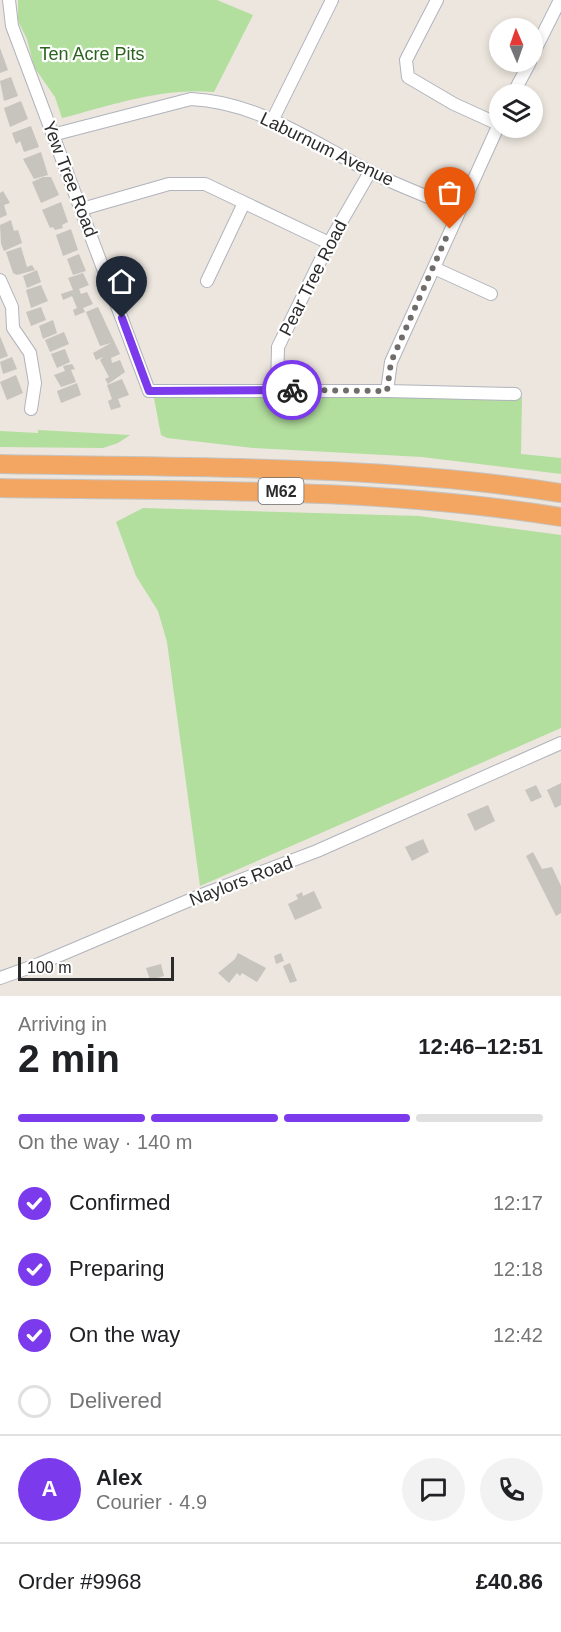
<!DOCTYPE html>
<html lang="en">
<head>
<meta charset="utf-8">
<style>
  :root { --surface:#fff; --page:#f2f2f2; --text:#202124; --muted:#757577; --line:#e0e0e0; --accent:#7c3aed }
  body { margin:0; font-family:Helvetica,sans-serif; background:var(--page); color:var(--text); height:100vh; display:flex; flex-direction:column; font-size:22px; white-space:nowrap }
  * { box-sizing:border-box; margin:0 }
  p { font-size:20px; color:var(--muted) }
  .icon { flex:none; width:33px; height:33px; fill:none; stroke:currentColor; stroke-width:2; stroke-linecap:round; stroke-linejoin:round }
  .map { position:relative; height:996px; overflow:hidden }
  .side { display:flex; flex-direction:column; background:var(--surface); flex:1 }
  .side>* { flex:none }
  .needle { width:39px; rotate:358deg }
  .fabs { position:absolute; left:489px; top:18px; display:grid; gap:12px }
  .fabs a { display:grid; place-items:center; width:54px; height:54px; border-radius:50%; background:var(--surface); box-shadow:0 3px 9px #0003; font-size:30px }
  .scale { position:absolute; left:18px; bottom:15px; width:156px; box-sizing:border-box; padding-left:6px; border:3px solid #2b2b2b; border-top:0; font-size:16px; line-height:21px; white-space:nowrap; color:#2b2b2b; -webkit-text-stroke:4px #fff; paint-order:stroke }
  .pin { position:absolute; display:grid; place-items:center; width:51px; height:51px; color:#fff; margin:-62px -26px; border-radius:50% 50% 50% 0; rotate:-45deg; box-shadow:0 0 6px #0007 }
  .pin .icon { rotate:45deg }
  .courier { position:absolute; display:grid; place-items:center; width:60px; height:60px; margin:-30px; border:4px solid #7c3aed; border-radius:50%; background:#fff; color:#222; box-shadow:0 2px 8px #0007 }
  .headline em { font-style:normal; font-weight:700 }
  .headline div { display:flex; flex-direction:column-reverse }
  .headline { display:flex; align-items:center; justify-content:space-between; height:102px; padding:0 18px }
  h1 { font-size:39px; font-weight:700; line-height:45px }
  .bar { display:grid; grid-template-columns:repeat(4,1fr); gap:9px 6px; align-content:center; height:72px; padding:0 18px }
  .bar i { height:8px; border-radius:4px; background:var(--line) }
  .bar .active { background:var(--accent) }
  .bar p { grid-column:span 4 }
  .line { display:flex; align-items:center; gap:15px; padding:0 18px; border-top:2px solid var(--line) }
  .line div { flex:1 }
  .round { display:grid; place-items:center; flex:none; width:63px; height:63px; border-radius:32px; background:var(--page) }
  ol { padding:0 18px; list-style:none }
  li { display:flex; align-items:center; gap:18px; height:66px }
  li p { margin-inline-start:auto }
  li .icon { padding:6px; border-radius:50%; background:var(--accent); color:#fff; stroke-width:4 }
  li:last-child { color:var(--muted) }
  li i { width:33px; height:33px; border:3px solid var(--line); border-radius:50% }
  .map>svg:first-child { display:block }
  .green { fill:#b2de9e }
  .building { fill:#c7c3bd }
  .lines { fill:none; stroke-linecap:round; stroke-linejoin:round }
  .minor-casing { stroke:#b1b3bd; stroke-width:14 }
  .highway-casing { stroke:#c4c4c4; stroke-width:20 }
  .minor { stroke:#fff; stroke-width:12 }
  .highway { stroke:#f3a661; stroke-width:18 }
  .done { stroke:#6f6c6a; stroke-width:6; stroke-dasharray:0 10.8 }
  .route { stroke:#7c3aed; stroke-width:8 }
  .labels { text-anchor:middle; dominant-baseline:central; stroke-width:4.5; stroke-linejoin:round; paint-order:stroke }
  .shield { fill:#fff; stroke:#6b6b6b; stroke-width:1.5 }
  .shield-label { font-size:16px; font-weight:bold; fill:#2b2b2b }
  .park-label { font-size:18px; fill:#2b631f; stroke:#fff }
  .street-label { font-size:18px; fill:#2b2b2b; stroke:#fff }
</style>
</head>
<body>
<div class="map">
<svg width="561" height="996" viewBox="0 0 561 996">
  <rect width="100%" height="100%" fill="#ece6de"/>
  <!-- green -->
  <g class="green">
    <path d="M18,0H217L253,15L214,92C163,87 112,105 62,118L55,97L34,67L27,39L18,21Z"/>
    <path d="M522,397L521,454L561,458V474L422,457L253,448L167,438L161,435L154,398Z"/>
    <path d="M38,430L130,435L118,443L103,448L0,447V431L38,433Z"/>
    <path d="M143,508L419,516L561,535V728L200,886L167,642L158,611L136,576L116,522Z"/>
  </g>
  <!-- building -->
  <g class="building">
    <path d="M0,48L8,70L0,73Z"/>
    <path d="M11,77L18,96L4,101L0,81Z"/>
    <path d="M21,101L28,119L10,127L4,108Z"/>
    <path d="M31,126L39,147L24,152L20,141L16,144L12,133Z"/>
    <path d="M41,152L48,175L34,179L23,159Z"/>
    <path d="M43,177H51L59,195L41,203L32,182Z"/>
    <path d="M3,191L10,203L4,205L7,215L0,218V193Z"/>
    <path d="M61,202L68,222L62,225L63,228L55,230L53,227L50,228L42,210Z"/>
    <path d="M11,220L14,231L18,230L22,243L4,251L1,244L0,225Z"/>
    <path d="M71,229L78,250L63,256L56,235Z"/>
    <path d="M21,247L27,267L32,265L35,270L17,275L13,273L6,252Z"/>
    <path d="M79,254L86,271L73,275L67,259Z"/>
    <path d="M37,270L41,282L27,288L23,276Z"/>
    <path d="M83,273L89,285L79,289L81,294L87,292L93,304L83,308L85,312L75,316L73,310L77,308L72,296L63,300L61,294L73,290L68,278Z"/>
    <path d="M41,285L48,301L31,308L26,290Z"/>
    <path d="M41,307L46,320L31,326L26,312Z"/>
    <path d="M98,307L120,354L111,358L112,363L120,360L125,372L108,384L105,379L109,377L100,360L103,357L96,360L93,353L111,343L100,346L86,312Z"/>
    <path d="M53,320L57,333L43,339L39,326Z"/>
    <path d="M64,332L69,344L50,352L45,340Z"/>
    <path d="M0,336L8,356L0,359Z"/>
    <path d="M65,349L70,362L57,368L51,354Z"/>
    <path d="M12,357L17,369L3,374L0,362Z"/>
    <path d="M72,364L75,369L71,370L76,382L61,387L54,375L65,371L63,366Z"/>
    <path d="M16,375L23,393L7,400L0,382Z"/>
    <path d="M122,379L129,395L118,399L121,407L111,410L108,401L112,399L107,385Z"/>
    <path d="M77,383L81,395L61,403L57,391Z"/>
    <path d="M561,783V805L555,808L547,790Z"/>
    <path d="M536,785L542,797L531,802L525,790Z"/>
    <path d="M488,805L495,821L475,831L467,814Z"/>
    <path d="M423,839L429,852L412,861L405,847Z"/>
    <path d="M533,852L542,869L552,867L561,886V913L556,916L526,856Z"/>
    <path d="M314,891L322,908L295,920L288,904L298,899L296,895L302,892L303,896Z"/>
    <path d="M238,953L266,968L257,982L242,973L240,976L237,973L229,983L218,973L235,959Z"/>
    <path d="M281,953L284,961L276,964L274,956Z"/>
    <path d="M290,963L297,981L290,983L283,966Z"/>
    <path d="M161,964L164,976L150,980L146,968Z"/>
  </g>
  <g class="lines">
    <!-- minor casing -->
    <g class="minor-casing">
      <g id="minor">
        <path d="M9,0L12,26L149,391H387L515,394"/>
        <path d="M437,0L406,60L408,77L454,104L498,124"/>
        <path d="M532,56L560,0"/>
        <path d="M513,94L530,62"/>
        <path d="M273,119L332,0"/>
        <path d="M52,135L191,99C258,102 312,142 369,171C398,186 429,197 458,209"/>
        <path d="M82,209L169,184H205L329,243"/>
        <path d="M434,268L491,294"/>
        <path d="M0,280L12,307L13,328L30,353L35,383L31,409"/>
        <path d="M207,281L244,203"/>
        <path d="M277,390L278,347L329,243L370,172"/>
        <path d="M387,391L391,362L500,122"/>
        <path d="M0,978L39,964L204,894L317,851L561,743"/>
      </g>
    </g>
    <!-- highway casing -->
    <g class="highway-casing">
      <g id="highway">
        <path d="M0,464C188,468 375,464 561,493"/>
        <path d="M0,488C188,491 375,487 561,517"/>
      </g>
    </g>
    <!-- minor -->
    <use href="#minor" class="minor"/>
    <!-- highway -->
    <use href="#highway" class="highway"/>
  </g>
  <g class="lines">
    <!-- done -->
    <path class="done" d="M292,390L387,391L391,362L450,229"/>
    <!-- route -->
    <path class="route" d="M122,318L149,391L292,390"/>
  </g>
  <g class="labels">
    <!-- shield labels -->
    <rect class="shield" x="258.5" y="478" width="45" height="26" rx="4.5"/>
    <g class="shield-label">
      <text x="281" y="491">M62</text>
    </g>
    <!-- park labels -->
    <g class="park-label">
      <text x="92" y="54">Ten Acre Pits</text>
    </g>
    <!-- street labels -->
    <g class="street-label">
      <text transform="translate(327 149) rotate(26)">Laburnum Avenue</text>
      <text transform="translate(70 179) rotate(69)">Yew Tree Road</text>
      <text transform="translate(313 278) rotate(-63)">Pear Tree Road</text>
      <text transform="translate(241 881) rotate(-21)">Naylors Road</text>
    </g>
  </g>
</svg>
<div class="fabs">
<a><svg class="needle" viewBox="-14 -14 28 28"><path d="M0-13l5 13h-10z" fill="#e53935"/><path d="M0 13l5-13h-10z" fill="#757577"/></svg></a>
<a><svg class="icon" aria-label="layers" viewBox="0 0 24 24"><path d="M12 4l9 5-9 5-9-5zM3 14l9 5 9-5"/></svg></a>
</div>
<div class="scale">100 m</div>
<div class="pin" style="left:450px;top:229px;background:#ea580c"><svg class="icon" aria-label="bag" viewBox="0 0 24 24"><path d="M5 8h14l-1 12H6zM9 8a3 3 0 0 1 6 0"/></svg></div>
<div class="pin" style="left:122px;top:318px;background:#1f2937"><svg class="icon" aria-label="home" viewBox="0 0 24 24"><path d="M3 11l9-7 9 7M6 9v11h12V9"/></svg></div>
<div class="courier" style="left:292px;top:390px"><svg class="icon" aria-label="bike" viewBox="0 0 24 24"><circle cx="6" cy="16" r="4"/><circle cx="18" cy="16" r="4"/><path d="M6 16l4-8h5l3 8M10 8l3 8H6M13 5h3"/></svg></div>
</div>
<section class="side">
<div class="headline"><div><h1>2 min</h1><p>Arriving in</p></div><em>12:46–12:51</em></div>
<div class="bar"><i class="active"></i><i class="active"></i><i class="active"></i><i></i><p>On the way · 140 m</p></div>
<ol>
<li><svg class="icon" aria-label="check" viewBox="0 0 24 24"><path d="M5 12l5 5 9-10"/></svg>Confirmed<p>12:17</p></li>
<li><svg class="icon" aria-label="check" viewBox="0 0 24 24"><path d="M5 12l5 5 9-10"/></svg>Preparing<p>12:18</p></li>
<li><svg class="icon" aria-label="check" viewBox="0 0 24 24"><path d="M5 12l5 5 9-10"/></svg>On the way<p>12:42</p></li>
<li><i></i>Delivered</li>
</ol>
<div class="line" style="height:108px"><b class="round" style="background:var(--accent);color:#fff">A</b><div><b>Alex</b><p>Courier · 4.9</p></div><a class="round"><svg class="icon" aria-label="chat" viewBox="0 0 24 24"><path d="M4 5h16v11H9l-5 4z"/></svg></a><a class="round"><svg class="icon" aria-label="phone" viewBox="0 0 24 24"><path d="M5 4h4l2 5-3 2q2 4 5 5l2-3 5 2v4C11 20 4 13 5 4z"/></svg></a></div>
<div class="line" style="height:78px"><div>Order #9968</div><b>£40.86</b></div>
</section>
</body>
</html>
